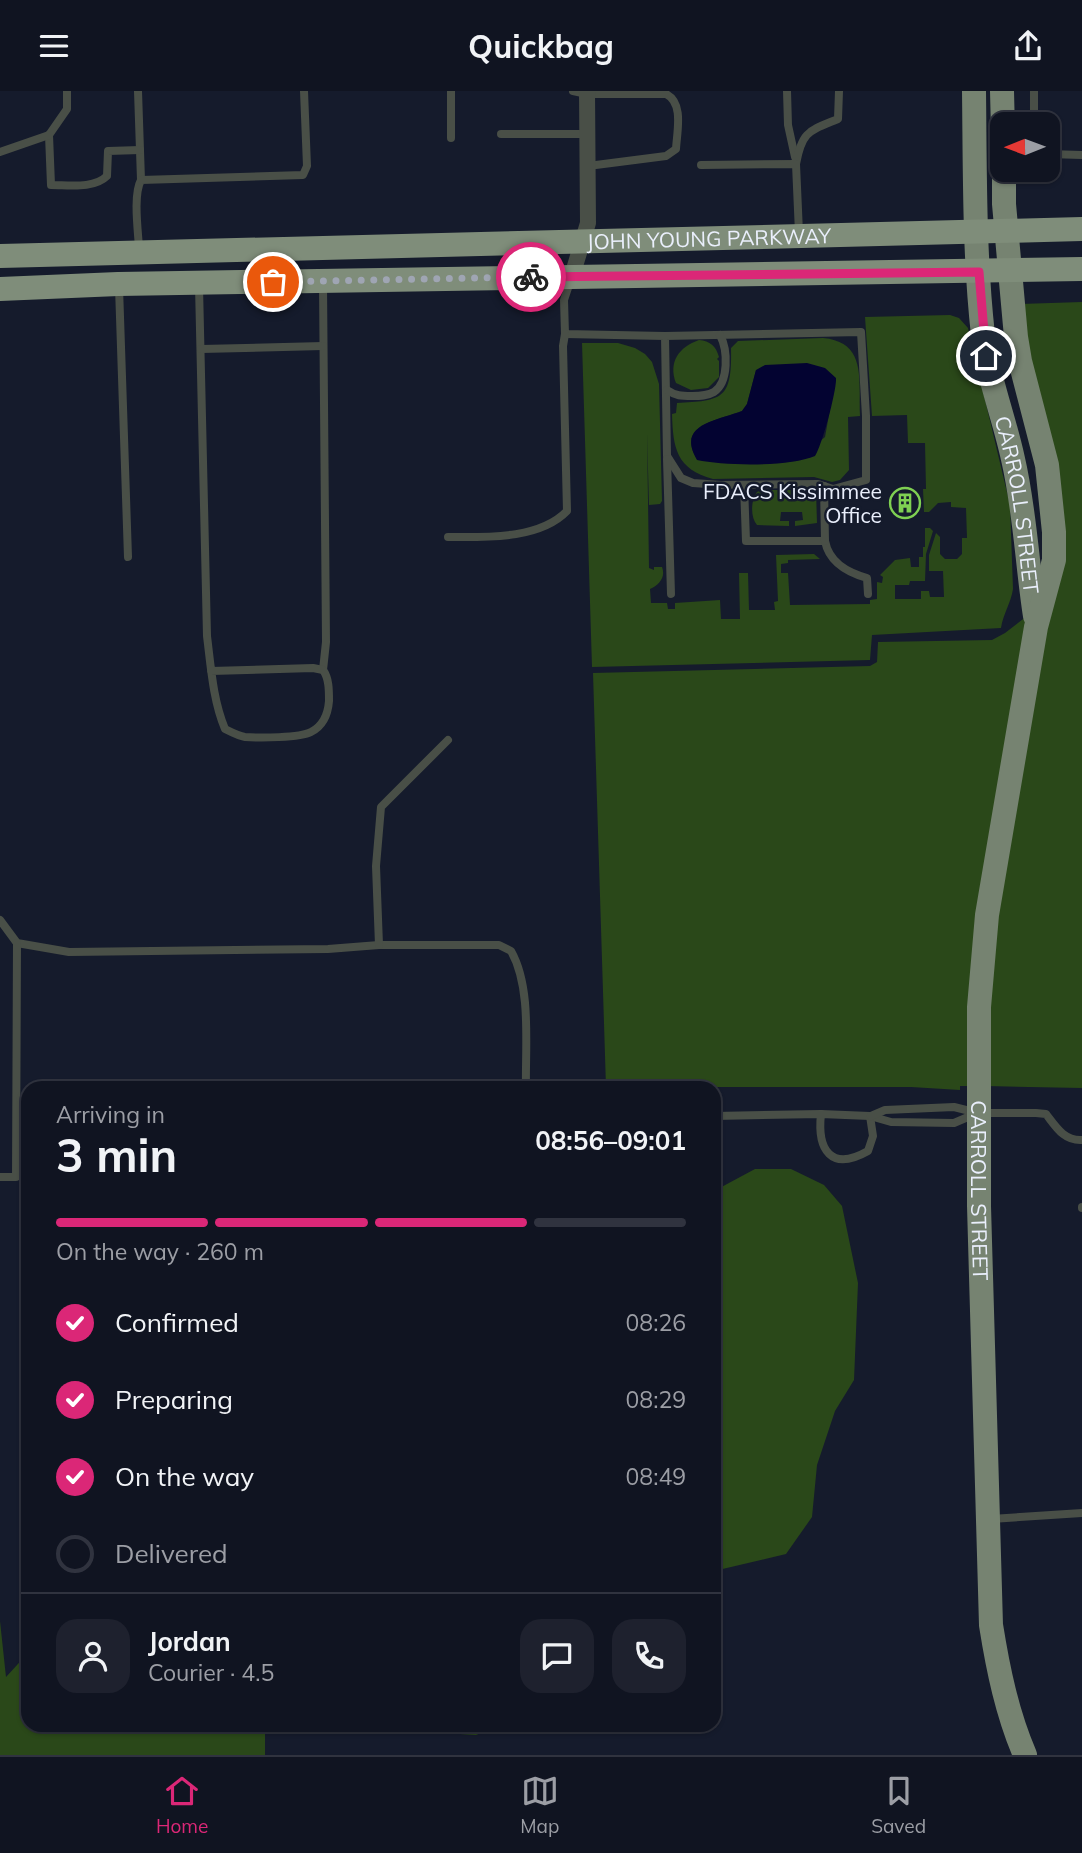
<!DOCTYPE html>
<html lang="en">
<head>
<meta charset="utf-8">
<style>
  :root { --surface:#101421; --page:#1e212e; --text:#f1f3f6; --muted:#9c9ea5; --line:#30333f; --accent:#db2777 }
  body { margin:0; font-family:Mulish,sans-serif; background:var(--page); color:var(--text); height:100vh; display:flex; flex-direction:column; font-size:26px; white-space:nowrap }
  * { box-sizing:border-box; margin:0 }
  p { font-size:23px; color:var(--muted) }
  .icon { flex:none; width:38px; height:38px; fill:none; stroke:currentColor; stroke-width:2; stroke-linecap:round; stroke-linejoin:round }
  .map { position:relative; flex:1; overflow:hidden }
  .sheet { position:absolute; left:21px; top:990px; width:700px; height:651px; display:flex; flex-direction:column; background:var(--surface); border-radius:21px; box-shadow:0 2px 5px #0004,0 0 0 2px var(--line) }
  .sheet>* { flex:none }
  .needle { width:46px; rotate:269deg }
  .fabs { position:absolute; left:990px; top:21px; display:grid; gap:14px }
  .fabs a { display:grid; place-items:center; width:70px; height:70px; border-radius:14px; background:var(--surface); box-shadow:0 2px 5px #0004,0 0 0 2px var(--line); font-size:35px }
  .pin { position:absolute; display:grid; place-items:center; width:60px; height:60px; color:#fff; margin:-30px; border:4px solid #fff; border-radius:50%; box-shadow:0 2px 7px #0007 }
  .courier { position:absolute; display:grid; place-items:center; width:70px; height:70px; margin:-35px; border:5px solid #db2777; border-radius:50%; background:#fff; color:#222; box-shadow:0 2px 9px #0007 }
  .summary em { font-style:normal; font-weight:700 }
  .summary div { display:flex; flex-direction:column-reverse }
  .summary { display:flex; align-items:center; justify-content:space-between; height:119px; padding:0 35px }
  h1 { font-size:46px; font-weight:700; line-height:52px }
  .bar { display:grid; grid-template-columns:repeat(4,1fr); gap:10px 7px; align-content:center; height:84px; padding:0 35px }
  .bar i { height:9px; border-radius:5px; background:var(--line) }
  .bar .current { background:var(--accent) }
  .bar p { grid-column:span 4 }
  .line { display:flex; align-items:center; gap:18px; padding:0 35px; border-top:2px solid var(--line) }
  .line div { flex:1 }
  .round { display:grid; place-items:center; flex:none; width:74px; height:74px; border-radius:21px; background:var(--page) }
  ol { padding:0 35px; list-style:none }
  li { display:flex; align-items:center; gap:21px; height:77px }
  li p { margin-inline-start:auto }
  li .icon { padding:7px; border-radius:50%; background:var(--accent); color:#fff; stroke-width:4 }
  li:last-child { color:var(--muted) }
  li i { width:38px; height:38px; border:4px solid var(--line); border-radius:50% }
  header { display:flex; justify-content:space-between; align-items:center; height:91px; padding:0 35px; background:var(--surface); font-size:32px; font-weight:700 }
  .dock { display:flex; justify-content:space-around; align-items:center; height:98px; border-top:2px solid var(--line); background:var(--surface); font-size:19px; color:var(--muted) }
  .dock a { display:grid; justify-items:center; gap:4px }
  .dock .current { color:var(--accent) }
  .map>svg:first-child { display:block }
  .green { fill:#2a4819; fill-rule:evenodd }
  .water { fill:#030331 }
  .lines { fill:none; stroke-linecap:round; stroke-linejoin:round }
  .service { stroke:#494f47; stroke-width:8 }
  .minor { stroke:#494f47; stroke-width:16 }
  .primary { stroke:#768371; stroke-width:24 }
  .trunk { stroke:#7f8d7a; stroke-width:24 }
  .done { stroke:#9fa5b3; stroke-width:7; stroke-dasharray:0 12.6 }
  .route { stroke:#db2777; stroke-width:9 }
  .labels { text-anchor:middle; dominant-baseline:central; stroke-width:5; stroke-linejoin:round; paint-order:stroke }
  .street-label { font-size:21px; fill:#eaeffc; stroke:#151b2c }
  .poi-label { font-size:21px; fill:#eaeffc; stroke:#151b2c; text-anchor:end }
</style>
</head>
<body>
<header><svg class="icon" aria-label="menu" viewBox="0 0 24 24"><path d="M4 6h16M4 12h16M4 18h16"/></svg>Quickbag<svg class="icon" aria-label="share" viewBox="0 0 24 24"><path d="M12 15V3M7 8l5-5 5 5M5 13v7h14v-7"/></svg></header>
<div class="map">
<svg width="1082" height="1664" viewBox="0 0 1082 1664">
  <rect width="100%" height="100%" fill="#151b2c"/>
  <!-- green -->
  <g class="green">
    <path d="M1082,211V997L986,995L994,824L1043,543L1061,470L1020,213Z"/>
    <path d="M950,224L959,227L968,237L1010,414L1013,498C1011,512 1003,523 1001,537L872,544L870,569L592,576L582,252H618L635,257L645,263L652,271L659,293L662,410L660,413L649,414L647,342L649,477L654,479V476H662C666,486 659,494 650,498L651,512H667L668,518H675V512L720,509L721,528H740L739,482H748L749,519H775L774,511L778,510L776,464L814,463L820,468L788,469V472L781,473V482H788L790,514L870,513V509L877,508V491L882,492L883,486L880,484L895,469L910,467L911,476H919V466H923V456H925V437H930L933,440L926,463L925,490H910L909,494H895V508H921V500H929L930,506H944L943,480H929V464L936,442L940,446V463L945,468H957L962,463V447H967L966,417L951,416V411L938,412L929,421H924L923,398H926L925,352H908L907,324L872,325L865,226Z"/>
    <path d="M823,247C868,251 858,291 860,325L848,326L849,379L840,389L832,391L814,386L713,388C676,378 673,357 672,323L676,322L677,312C724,310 732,307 731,257L738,250ZM756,279L831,313L825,346L796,370L743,373L697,368C676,334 716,330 742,320L747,313Z"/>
    <path d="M699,249C710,250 716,255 719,266L717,268L719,270V286L708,297L691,299L676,292C668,271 679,256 699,249Z"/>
    <path d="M761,399H816L817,432L795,435V430L803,429L802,421H781L780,430H789V435L757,434C750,426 751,409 757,401Z"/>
    <path d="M1027,525L970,995H960V999L911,996H606L593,582L870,575L877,571L878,551L992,549L1005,542Z"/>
    <path d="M755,1078H791L824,1094L842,1115L858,1192L854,1289L835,1320L817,1374L812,1426L786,1463L714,1480V1100Z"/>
    <path d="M0,1530L6,1586L28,1562V1634L265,1635V1664H0Z"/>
    <path d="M398,1635H499L476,1644L427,1641Z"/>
  </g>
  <!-- water -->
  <path class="water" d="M807,272L825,277L836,287C837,298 822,355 815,365C789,376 725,375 697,369C676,333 716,330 742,320L747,313L756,279L765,274Z"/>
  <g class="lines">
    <!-- service -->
    <g class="service">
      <path d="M138,0L141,89"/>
      <path d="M451,0V47"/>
      <path d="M573,0L587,3H666C684,12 677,40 676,58L666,65L588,75"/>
      <path d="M787,0L788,34L795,66"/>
      <path d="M1034,0V33"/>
      <path d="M501,43H587"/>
      <path d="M49,44L51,94C69,94 94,98 107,85L108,60L140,59"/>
      <path d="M0,61L49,44L67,18V0"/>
      <path d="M1048,63L1082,64"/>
      <path d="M796,73C802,40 809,40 838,28L839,0"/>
      <path d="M701,74L796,73L799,142"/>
      <path d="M139,157C138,139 133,104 141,89L303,84L307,75L304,0"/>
      <path d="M571,188L564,209L565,243L665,245L861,241L866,325V389L833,398L818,393L721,394L693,392L681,387L667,365L665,245"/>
      <path d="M323,193L326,551L323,579"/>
      <path d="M199,195L207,545C211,577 213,609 225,638C231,641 238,645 245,646C259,647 300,647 311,641C323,635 328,623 329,610C329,599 329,587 323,579L313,577L211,580"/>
      <path d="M119,196L128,466"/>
      <path d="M201,258L323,255"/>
      <path d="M667,299C676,305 681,305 692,305C700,305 707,305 714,301C729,291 728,259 720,244"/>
      <path d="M667,368L671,503"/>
      <path d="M744,394L746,450H825C829,471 846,481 867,487L868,503"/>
      <path d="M824,395L825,450"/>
      <path d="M448,446C484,446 539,449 567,420L563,255L565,243"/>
      <path d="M0,829L17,852L69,861L328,858L379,854H499L511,860C532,897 525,956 526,998"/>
      <path d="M379,854L376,775L381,716L448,649"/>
      <path d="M821,1023C817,1059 831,1081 868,1060L873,1045L870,1025"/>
      <path d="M714,1025L821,1023L870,1025L891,1031L954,1032L975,1023"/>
      <path d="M871,1025L885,1019L954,1016L978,1022H1036L1046,1023C1056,1036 1064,1050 1082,1049"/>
      <path d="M0,1086H16L17,852"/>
      <path d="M1082,1116V1117"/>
      <path d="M991,1428L1082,1422"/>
    </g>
    <!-- minor -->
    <path class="minor" d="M572,185L588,132L587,0"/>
    <!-- primary -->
    <g class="primary">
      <path id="s1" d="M974,0C975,81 974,163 983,244C988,287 1004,326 1013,368C1025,419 1027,473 1035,525"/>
      <path d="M1002,0L1003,40"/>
      <path id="s2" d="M1004,79V113L1016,246L1020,270L1047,374L1054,441V469L1036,536L987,824L979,916V1115L991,1534C998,1578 1007,1622 1025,1664"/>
    </g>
    <!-- trunk -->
    <g class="trunk">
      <path id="s3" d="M0,165L1082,138"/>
      <path d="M0,198L118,193L1082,178"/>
    </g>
  </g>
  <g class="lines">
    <!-- done -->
    <path class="done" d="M273,191L531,186"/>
    <!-- route -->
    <path class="route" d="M531,186L979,181L986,265"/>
  </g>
  <!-- icons -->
  <defs>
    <g id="building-ring" transform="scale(1.575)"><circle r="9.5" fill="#151b2c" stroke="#7fd052" stroke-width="1.5"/><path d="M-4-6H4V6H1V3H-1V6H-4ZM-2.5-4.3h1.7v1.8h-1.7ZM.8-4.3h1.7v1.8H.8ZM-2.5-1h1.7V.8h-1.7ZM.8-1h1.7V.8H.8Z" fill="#7fd052"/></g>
  </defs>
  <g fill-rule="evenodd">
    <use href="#building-ring" x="905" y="412"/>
  </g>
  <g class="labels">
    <!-- street labels -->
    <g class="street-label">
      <text stroke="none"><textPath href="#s3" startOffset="709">JOHN YOUNG PARKWAY</textPath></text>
      <text stroke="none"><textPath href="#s1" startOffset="418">CARROLL STREET</textPath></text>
      <text stroke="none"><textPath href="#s2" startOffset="1032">CARROLL STREET</textPath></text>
    </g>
    <!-- poi labels -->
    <g class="poi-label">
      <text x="882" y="400">FDACS Kissimmee<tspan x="882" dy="24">Office</tspan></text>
    </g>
  </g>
</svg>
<div class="fabs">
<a><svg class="needle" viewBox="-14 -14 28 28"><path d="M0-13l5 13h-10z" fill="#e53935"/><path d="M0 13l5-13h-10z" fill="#9c9ea5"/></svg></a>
</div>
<div class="pin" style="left:273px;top:191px;background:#ea580c"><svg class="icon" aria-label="bag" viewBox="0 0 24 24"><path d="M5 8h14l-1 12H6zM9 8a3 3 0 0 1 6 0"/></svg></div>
<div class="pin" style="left:986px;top:265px;background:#1f2937"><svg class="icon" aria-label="home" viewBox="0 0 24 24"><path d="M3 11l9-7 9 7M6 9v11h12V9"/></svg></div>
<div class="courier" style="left:531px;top:186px"><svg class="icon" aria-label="bike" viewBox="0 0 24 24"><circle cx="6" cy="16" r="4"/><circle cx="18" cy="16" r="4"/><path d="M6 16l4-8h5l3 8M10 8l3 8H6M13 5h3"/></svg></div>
<section class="sheet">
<div class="summary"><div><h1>3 min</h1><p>Arriving in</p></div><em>08:56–09:01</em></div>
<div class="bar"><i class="current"></i><i class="current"></i><i class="current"></i><i></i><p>On the way · 260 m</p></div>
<ol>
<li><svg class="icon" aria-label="check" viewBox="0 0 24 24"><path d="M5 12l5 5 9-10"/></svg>Confirmed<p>08:26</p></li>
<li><svg class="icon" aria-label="check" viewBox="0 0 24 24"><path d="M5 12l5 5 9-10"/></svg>Preparing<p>08:29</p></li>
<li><svg class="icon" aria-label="check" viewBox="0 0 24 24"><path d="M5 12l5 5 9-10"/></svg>On the way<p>08:49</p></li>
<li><i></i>Delivered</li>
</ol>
<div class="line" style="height:126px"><a class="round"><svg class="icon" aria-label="person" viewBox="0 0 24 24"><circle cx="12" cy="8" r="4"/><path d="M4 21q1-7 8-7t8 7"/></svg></a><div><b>Jordan</b><p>Courier · 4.5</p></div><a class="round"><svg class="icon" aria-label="chat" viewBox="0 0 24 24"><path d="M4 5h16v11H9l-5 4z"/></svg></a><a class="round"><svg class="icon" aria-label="phone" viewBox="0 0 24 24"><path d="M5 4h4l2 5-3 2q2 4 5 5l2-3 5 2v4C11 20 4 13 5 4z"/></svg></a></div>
</section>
</div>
<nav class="dock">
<a class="current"><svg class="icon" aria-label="home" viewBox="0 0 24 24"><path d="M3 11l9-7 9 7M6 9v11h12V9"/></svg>Home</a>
<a><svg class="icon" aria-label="map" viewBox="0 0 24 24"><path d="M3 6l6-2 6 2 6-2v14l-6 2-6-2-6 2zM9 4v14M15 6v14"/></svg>Map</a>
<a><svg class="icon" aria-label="saved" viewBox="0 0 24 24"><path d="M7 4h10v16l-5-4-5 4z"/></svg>Saved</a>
</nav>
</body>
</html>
